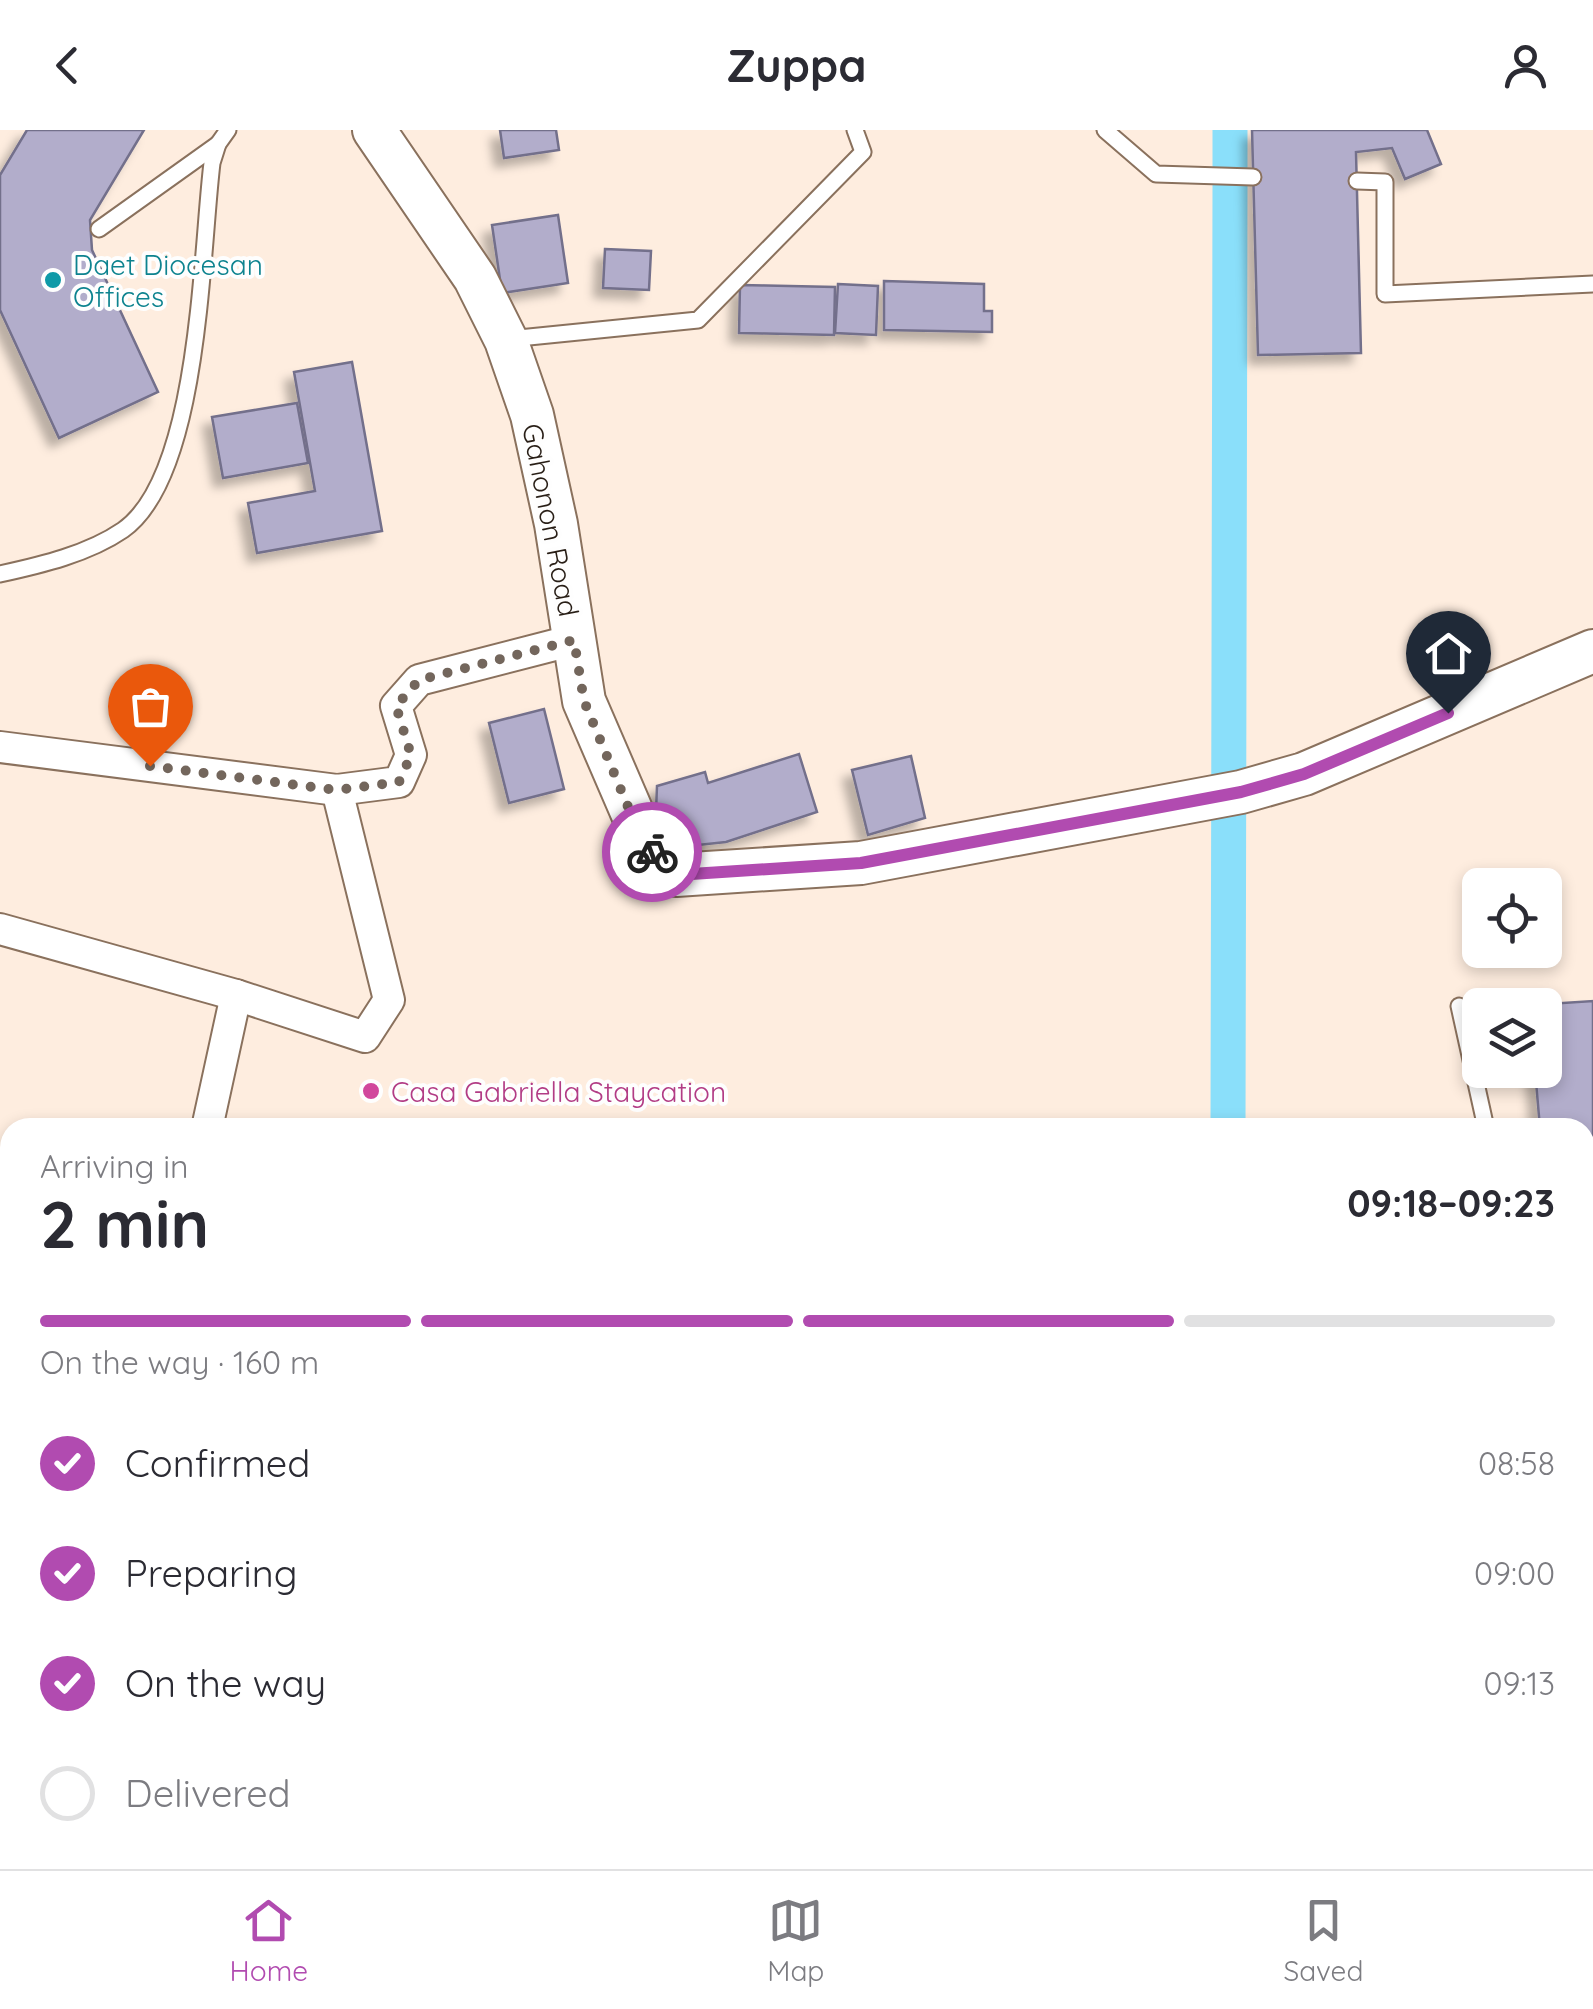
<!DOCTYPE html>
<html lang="en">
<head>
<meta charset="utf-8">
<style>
  :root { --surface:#fff; --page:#f2f2f3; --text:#2b2b33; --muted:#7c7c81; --line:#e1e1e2; --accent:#b14bb0 }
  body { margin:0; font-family:Quicksand,sans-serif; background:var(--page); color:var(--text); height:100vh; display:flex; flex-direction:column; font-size:38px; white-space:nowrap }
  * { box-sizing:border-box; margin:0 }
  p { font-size:32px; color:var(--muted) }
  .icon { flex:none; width:55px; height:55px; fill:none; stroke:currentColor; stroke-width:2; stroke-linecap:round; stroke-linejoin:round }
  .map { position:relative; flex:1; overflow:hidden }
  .details { position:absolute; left:0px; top:988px; width:1595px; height:752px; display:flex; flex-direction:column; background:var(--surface); border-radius:30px 30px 0 0; box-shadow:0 5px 15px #0003 }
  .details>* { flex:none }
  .controls { position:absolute; left:1462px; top:738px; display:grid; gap:20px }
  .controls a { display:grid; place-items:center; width:100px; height:100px; border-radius:15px; background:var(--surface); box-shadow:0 5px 15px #0003; font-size:50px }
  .pin { position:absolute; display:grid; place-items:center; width:85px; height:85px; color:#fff; margin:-102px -42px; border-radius:50% 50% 50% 0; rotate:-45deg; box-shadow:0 0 10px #0007 }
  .pin .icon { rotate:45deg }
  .courier { position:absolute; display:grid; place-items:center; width:100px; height:100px; margin:-50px; border:8px solid #b14bb0; border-radius:50%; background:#fff; color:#222; box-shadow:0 2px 12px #0007 }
  .overview em { font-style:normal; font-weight:800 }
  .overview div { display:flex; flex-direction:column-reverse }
  .overview { display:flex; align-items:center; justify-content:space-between; height:170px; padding:0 40px }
  h1 { font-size:65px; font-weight:800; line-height:75px }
  .bar { display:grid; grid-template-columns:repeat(4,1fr); gap:15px 10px; align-content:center; height:120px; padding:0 40px }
  .bar i { height:12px; border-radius:8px; background:var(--line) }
  .bar .current { background:var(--accent) }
  .bar p { grid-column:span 4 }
  ol { padding:0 40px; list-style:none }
  li { display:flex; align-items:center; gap:30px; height:110px }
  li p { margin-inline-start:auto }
  li .icon { padding:10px; border-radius:50%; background:var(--accent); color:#fff; stroke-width:4 }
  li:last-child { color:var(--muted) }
  li i { width:55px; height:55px; border:5px solid var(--line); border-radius:50% }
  header { display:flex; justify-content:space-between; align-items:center; height:130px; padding:0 40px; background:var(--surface); font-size:45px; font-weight:800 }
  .tabs { display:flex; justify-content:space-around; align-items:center; height:140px; border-top:2px solid var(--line); background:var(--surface); font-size:28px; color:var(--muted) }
  .tabs a { display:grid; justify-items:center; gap:5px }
  .tabs .current { color:var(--accent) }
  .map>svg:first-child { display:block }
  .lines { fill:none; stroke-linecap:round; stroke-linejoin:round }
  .stream { stroke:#8adffa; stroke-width:10 }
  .canal { stroke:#8adffa; stroke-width:35 }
  .building { fill:#b2adcb; stroke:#736f8b; stroke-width:2.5; filter:url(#shadow) }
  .lane-casing { stroke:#8a715d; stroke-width:19 }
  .street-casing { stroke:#8a715d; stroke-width:34 }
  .secondary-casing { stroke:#8a715d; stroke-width:46 }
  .lane { stroke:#fff; stroke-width:15 }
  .street { stroke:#fff; stroke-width:30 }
  .secondary { stroke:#fff; stroke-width:42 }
  .done { stroke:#73665c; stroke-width:10; stroke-dasharray:0 18 }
  .route { stroke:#b14bb0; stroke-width:12 }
  .culture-dot { fill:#0f9aa8; stroke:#fefefe; stroke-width:4 }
  .hotel-dot { fill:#d1479c; stroke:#fefefe; stroke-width:4 }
  .labels { text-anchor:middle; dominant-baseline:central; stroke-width:8; stroke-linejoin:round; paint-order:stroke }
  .culture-label { font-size:28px; fill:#0d838f; stroke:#fefefe; text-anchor:start }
  .street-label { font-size:28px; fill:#281e16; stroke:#fefefe }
  .hotel-label { font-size:28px; fill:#b23c85; stroke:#fefefe; text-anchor:start }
</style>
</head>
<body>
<header><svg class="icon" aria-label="back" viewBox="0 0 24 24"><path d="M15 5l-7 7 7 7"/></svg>Zuppa<svg class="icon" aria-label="person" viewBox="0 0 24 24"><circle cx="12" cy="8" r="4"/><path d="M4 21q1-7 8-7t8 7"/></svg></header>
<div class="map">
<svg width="1593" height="1739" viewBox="0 0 1593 1739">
  <defs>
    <filter id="shadow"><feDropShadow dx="-9" dy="9" stdDeviation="5" flood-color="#0004"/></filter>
  </defs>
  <rect width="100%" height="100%" fill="#feeddf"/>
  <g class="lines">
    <!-- stream -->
    <g class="stream">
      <path d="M0,1146L10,1150"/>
      <path d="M1585,1529L1593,1530"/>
    </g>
    <!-- canal -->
    <g class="canal">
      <path d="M1230,39V0"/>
      <path d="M1228,998L1230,56"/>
    </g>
  </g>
  <!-- building -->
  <g class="building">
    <path d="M27,0H144L90,90L92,120L158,262L59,308L0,180V45Z"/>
    <path d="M500,0H556L559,20L504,28Z"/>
    <path d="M1252,0H1427L1441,34L1405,49L1392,18L1356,22L1361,223L1258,225Z"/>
    <path d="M558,85L568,153L502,163L492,95Z"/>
    <path d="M605,119L651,121L649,160L603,158Z"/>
    <path d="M884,151L984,154V181H992V202L884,200Z"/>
    <path d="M838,154L878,156L876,205L835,203Z"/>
    <path d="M740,155L835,157L834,205L739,203Z"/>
    <path d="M352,232L382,401L257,423L248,373L315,361L294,242Z"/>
    <path d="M297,273L308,333L223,348L212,287Z"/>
    <path d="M544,579L564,659L509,673L489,593Z"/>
    <path d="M799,624L817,682L726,712L698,715L677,708L656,681L657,656L705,642L708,653Z"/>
    <path d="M911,626L925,688L868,705L852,640Z"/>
    <path d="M1593,871V1051L1585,1052V998H1540L1535,940H1545V875H1532Z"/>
    <path d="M1184,1730H1231L1230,1739H1183Z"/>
  </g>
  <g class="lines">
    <!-- lane casing -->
    <g class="lane-casing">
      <g id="lane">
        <path d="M1105,0L1156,44L1253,47"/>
        <path d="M1357,51L1385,52V164L1593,154"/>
        <path d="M99,99L218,14"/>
        <path d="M509,209L698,190L863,22L855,0"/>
        <path d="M0,444C41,435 88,424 123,400C200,346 201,122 212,33L218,14L228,0"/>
        <path d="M1459,876L1486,998"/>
        <path d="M1585,1062L1593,1061"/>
      </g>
    </g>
    <!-- street casing -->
    <g class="street-casing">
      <g id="street">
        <path d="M0,617L337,660L399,652L411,625L396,576L419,550L574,510"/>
        <path d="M0,799L236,865L365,907L389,870L337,660"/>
        <path d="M207,998L236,865"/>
        <path d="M0,1168L10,1173"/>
        <path d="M1585,1548H1593"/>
      </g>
    </g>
    <!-- secondary casing -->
    <g class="secondary-casing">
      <path id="secondary" d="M374,0L475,148L506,210L532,285L556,394L584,571L647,717L676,745L861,733L1241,662L1304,644L1593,521"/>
    </g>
    <!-- lane -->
    <use href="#lane" class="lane"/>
    <!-- street -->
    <use href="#street" class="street"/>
    <!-- secondary -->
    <use href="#secondary" class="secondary"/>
  </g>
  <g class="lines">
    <!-- done -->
    <path class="done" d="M150,636L336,660L399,652L411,625L396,576L419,550L574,510L584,571L631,684L652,722"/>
    <!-- route -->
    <path class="route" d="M652,722L676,745L861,733L1241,662L1304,644L1448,583"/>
  </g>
  <!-- markers -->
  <circle class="culture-dot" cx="53" cy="150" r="10"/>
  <circle class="hotel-dot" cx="371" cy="961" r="10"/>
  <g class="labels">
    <!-- culture labels -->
    <g class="culture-label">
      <text x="73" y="134">Daet Diocesan<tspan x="73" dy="32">Offices</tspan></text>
    </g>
    <!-- street labels -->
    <g class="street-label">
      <text transform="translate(551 390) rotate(79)">Gahonon Road</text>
    </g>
    <!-- hotel labels -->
    <g class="hotel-label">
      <text x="391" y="961">Casa Gabriella Staycation</text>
    </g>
  </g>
</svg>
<div class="controls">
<a><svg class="icon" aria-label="locate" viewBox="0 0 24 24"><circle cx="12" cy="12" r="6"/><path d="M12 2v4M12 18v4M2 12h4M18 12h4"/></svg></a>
<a><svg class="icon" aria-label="layers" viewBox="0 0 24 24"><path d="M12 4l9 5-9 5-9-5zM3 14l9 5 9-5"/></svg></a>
</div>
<div class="pin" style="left:150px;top:636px;background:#ea580c"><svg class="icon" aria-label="bag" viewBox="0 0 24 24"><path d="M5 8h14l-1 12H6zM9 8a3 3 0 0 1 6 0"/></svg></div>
<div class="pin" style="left:1448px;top:583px;background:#1f2937"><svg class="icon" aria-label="home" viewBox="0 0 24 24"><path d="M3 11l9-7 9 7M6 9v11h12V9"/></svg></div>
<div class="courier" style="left:652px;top:722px"><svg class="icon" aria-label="bike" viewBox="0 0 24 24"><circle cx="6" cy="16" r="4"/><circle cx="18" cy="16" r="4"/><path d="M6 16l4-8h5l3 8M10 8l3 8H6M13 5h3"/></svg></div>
<section class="details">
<div class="overview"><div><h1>2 min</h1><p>Arriving in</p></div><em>09:18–09:23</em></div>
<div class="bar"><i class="current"></i><i class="current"></i><i class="current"></i><i></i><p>On the way · 160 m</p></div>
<ol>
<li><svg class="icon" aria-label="check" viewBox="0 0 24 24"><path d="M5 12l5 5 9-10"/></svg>Confirmed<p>08:58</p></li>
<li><svg class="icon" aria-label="check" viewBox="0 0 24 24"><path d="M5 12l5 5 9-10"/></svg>Preparing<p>09:00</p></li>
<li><svg class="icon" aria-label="check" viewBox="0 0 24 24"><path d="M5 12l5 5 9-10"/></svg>On the way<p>09:13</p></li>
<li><i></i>Delivered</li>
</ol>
</section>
</div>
<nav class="tabs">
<a class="current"><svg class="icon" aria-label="home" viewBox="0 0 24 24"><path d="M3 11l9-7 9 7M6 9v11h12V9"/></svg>Home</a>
<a><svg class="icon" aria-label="map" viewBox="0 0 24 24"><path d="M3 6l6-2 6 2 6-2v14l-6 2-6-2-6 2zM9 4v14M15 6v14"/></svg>Map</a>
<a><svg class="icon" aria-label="saved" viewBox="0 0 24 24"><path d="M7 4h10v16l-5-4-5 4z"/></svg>Saved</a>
</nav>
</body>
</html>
